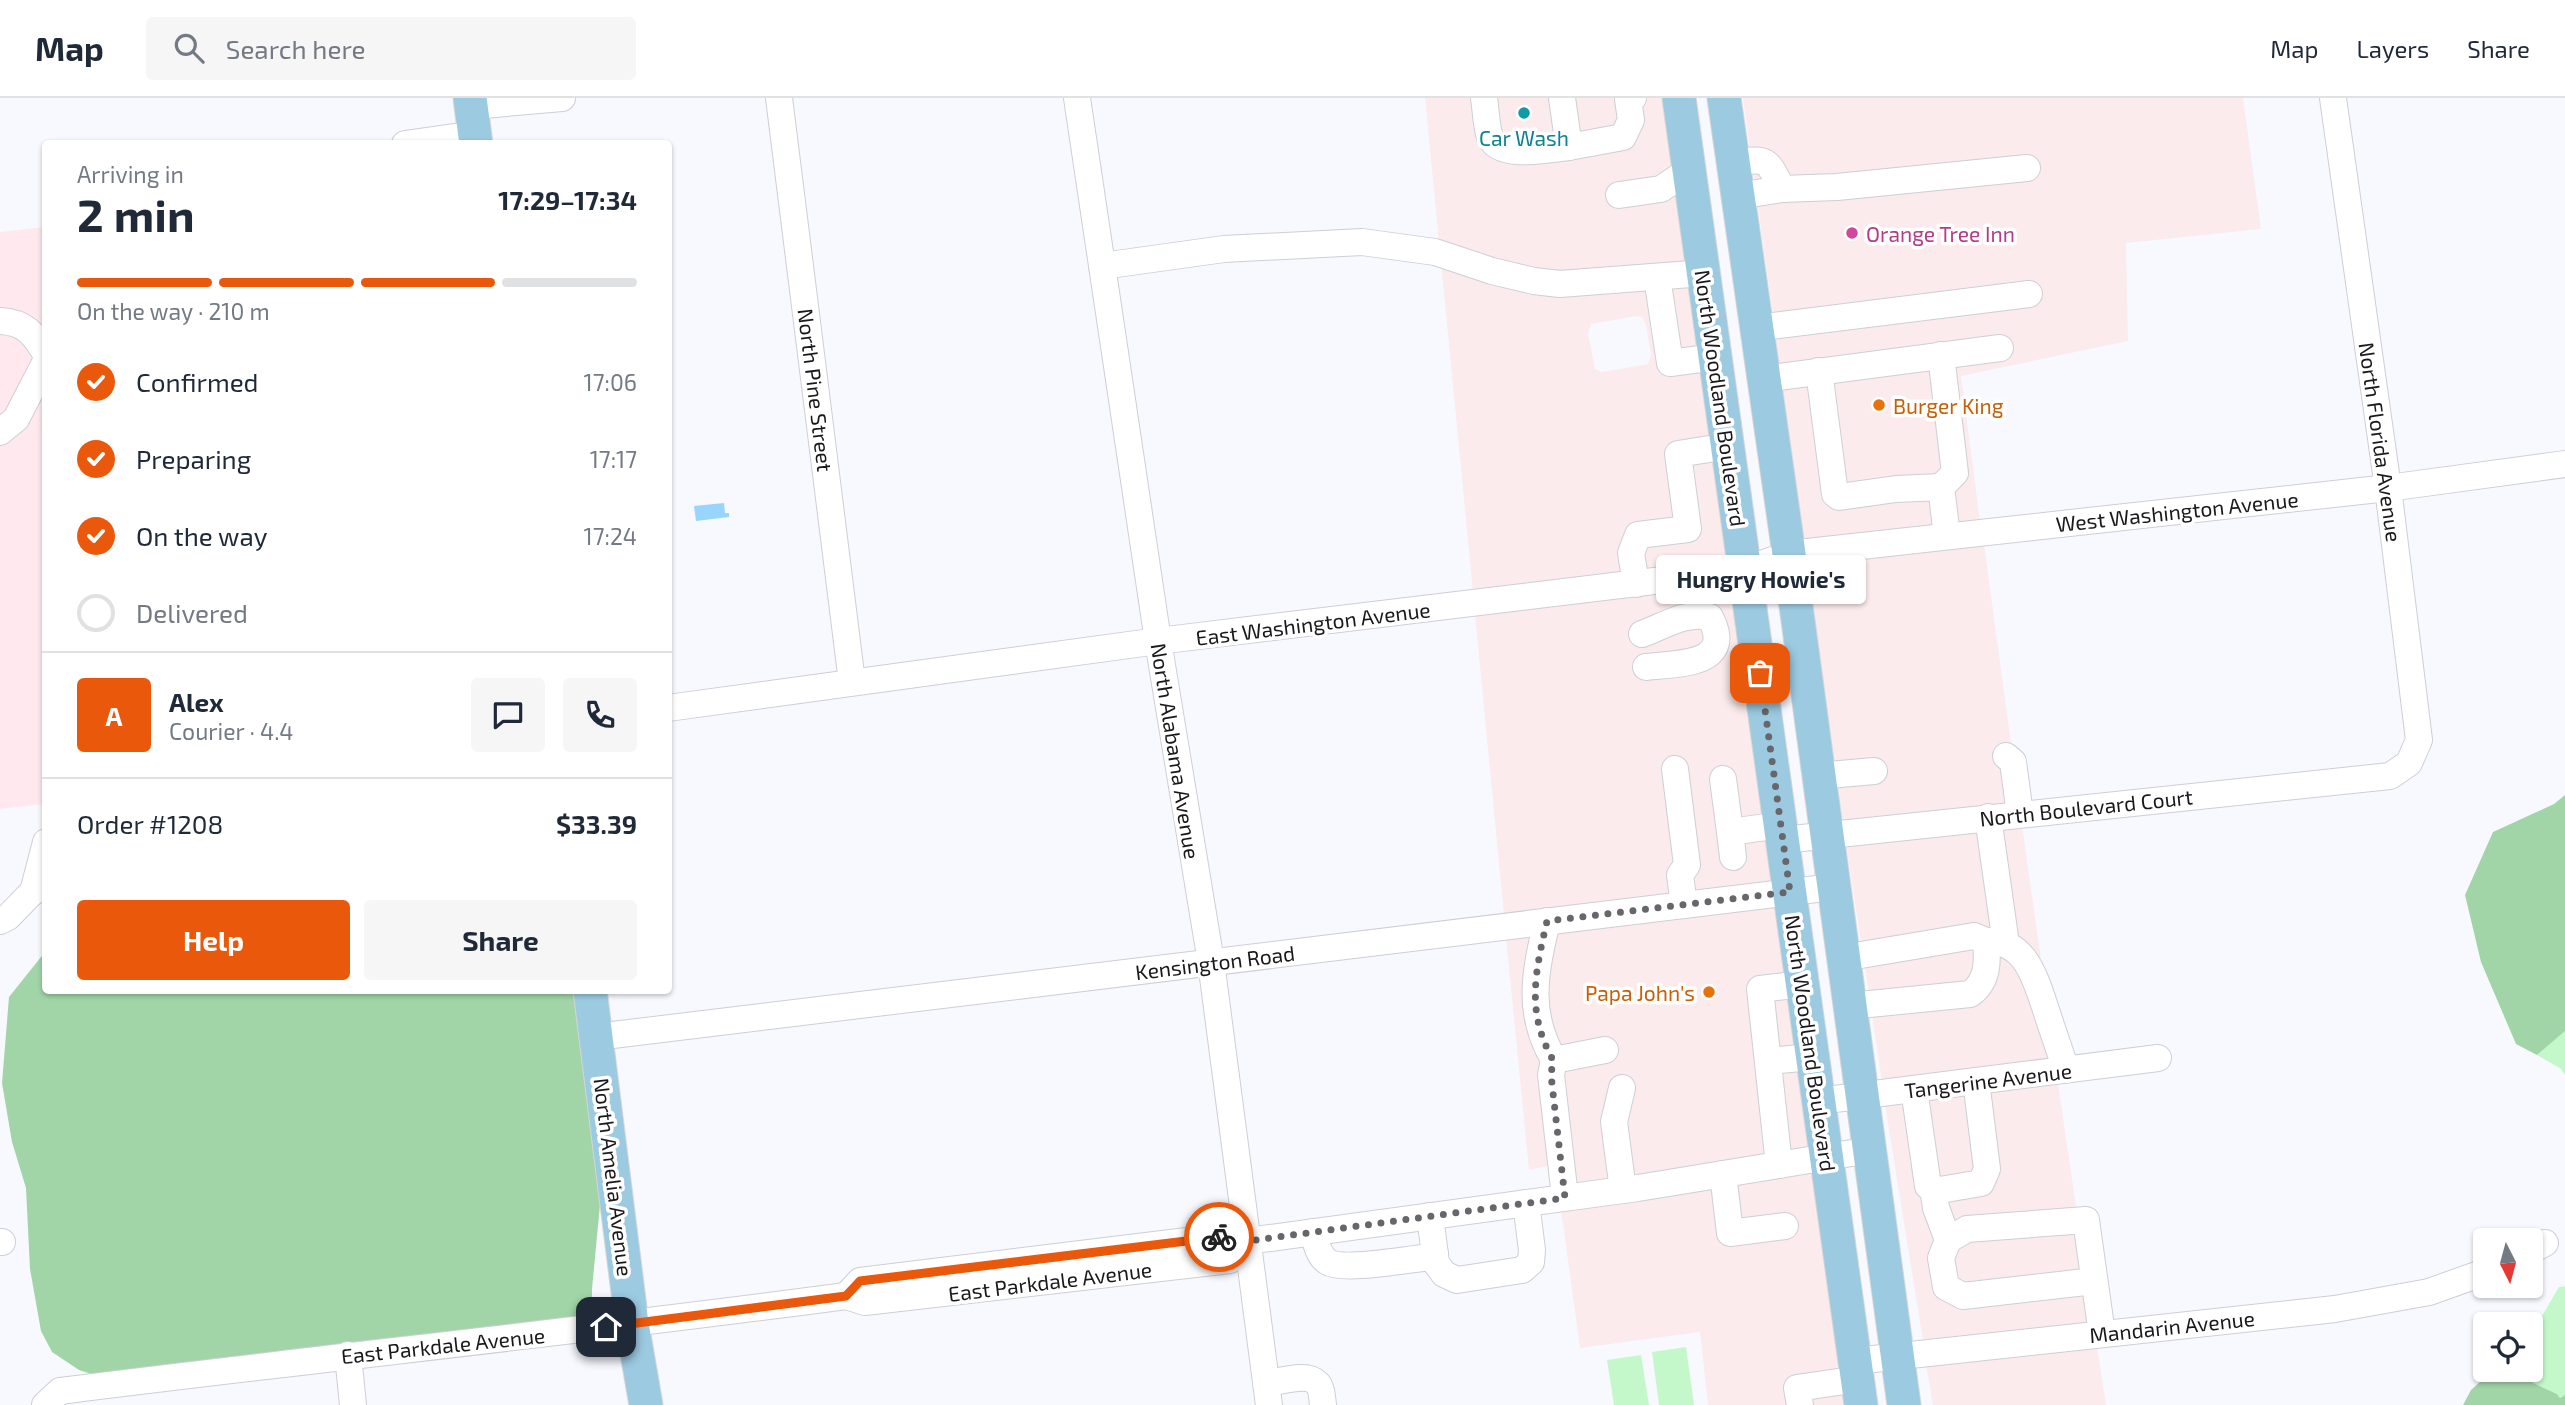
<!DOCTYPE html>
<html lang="en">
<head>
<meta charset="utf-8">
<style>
  :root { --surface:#fff; --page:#f6f6f7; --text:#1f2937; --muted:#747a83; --line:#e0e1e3; --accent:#ea580c }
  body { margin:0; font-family:"Exo 2",sans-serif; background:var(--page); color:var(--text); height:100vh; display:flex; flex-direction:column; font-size:26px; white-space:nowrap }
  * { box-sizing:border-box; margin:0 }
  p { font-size:23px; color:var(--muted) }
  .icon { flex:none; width:38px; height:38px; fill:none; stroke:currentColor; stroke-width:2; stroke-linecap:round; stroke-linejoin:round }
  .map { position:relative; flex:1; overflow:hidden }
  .sheet { position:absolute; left:42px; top:42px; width:630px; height:854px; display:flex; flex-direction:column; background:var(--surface); border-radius:7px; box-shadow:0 2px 5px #0004 }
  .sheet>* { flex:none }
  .needle { width:46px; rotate:174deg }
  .tools { position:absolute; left:2473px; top:1130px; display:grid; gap:14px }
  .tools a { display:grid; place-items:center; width:70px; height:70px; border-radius:7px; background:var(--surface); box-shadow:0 2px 5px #0004; font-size:35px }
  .pin { position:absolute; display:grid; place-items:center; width:60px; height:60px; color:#fff; margin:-30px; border-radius:14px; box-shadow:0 4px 10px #0006 }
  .courier { position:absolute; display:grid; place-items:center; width:70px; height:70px; margin:-35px; border:5px solid #ea580c; border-radius:50%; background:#fff; color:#222; box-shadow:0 2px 9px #0007 }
  .bubble { position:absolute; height:49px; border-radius:7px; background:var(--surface); box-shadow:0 2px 5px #0004; font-size:23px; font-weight:700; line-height:49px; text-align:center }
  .overview em { font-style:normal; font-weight:700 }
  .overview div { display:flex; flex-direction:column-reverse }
  .overview { display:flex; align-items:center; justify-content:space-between; height:119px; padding:0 35px }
  h1 { font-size:46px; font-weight:700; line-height:52px }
  .bar { display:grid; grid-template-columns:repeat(4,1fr); gap:10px 7px; align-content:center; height:84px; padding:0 35px }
  .bar i { height:9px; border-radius:5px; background:var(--line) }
  .bar .current { background:var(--accent) }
  .bar p { grid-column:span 4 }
  .line { display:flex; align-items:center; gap:18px; padding:0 35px; border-top:2px solid var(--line) }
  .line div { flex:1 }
  .round { display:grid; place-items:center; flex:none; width:74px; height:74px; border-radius:7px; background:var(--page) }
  ol { padding:0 35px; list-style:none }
  li { display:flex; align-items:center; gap:21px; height:77px }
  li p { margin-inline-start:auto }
  li .icon { padding:7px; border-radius:50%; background:var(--accent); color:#fff; stroke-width:4 }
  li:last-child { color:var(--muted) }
  li i { width:38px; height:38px; border:4px solid var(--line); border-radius:50% }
  .cta { display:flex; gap:14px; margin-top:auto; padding:14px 35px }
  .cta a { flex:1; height:80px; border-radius:7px; background:var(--accent); color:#fff; font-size:28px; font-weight:700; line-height:80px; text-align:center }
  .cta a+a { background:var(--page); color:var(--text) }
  header { display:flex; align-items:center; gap:42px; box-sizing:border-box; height:98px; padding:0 35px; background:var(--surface); border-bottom:2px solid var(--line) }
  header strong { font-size:33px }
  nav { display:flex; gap:38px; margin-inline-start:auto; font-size:24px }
  .search { width:490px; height:63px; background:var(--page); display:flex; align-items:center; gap:18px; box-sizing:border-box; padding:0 24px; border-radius:7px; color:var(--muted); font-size:26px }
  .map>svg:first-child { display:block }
  .commercial { fill:#fbebec; fill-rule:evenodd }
  .education { fill:#ffe9ee }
  .green { fill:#c4f8ca }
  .forest { fill:#a1d5a7 }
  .water { fill:#99d4fd }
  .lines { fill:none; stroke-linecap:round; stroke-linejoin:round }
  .minor-casing { stroke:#cdcfd5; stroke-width:28 }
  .major-casing { stroke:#d6d6d6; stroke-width:35 }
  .minor { stroke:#fff; stroke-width:26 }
  .major { stroke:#9ccae1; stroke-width:33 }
  .done { stroke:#67676b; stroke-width:7; stroke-dasharray:0 12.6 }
  .route { stroke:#ea580c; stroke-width:9 }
  .culture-dot { fill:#0f9aa8; stroke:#fff; stroke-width:2.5 }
  .hotel-dot { fill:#d1479c; stroke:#fff; stroke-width:2.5 }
  .food-dot { fill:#e8710a; stroke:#fff; stroke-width:2.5 }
  .labels { text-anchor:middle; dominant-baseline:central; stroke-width:7; stroke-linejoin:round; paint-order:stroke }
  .culture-label { font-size:21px; fill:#0d838f; stroke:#fff }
  .hotel-label { font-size:21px; fill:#b23c85; stroke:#fff; text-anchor:start }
  .street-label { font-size:21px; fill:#19191c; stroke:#fff }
  .food-label { font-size:21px; fill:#c56008; stroke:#fff; text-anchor:start }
</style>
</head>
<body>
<header>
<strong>Map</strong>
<div class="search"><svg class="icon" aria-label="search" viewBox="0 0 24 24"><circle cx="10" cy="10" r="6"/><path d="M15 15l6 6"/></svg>Search here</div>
<nav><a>Map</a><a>Layers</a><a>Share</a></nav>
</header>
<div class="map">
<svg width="2565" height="1307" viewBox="0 0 2565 1307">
  <rect width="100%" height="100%" fill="#f8f9ff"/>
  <!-- commercial -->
  <g class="commercial">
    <path d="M1425,0H1669L1730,462L1473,494ZM1637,218L1642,219L1646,227L1651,257L1648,266L1602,274L1595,271L1588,235L1591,226Z"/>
    <path d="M1743,0H2243L2261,131L2126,145L2128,243L1961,278L1980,423L1804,442Z"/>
    <path d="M1984,446L2019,704L1843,722L1807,465Z"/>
    <path d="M1733,486L1772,784L1504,817L1475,517Z"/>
    <path d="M2022,727L2055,961L1882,984L1846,745Z"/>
    <path d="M1775,808L1811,1050L1557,1089L1554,1067L1529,1072L1506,840Z"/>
    <path d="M2058,985L2093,1225L1923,1243L1885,1007Z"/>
    <path d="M1814,1073L1848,1307H1708L1700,1234L1580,1250L1561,1112Z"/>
    <path d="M2097,1248L2106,1307H1933L1926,1266Z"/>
  </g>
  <!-- education -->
  <path class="education" d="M45,129V706L0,711V134Z"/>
  <!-- green -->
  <g class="green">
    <path d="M2565,933V977L2561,971L2537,957Z"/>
    <path d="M2565,1188V1297L2560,1300L2557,1296L2505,1272H2530L2531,1237L2559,1189Z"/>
    <path d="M1686,1249L1694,1307H1659L1652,1254Z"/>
    <path d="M1641,1257L1649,1307H1614L1607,1262Z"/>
  </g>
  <!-- forest -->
  <g class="forest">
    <path d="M2565,697V933L2537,957L2516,946L2481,864L2465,797L2493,734L2554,706Z"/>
    <path d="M45,854L46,892L579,893L603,1075L592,1191V1219L337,1246L94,1277L79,1272L52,1254L41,1233L30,1171L26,1090L12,1044L2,985L9,899Z"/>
    <path d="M2493,1272H2505L2557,1296L2560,1300L2565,1297V1307H2463L2471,1292Z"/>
  </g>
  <!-- water -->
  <path class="water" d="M724,405L725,415H729V419L696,423L694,408Z"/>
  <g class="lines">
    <!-- minor casing -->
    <g class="minor-casing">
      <g id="minor">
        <path d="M779,0L852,584"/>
        <path d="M1077,0L1158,543L1211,864L1269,1307"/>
        <path d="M1484,0C1486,12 1486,28 1490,39C1500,62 1549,51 1569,49"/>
        <path d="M1562,0L1569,49L1623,39L1631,22L1628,1L1633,0"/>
        <path d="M472,8L562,0"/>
        <path d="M405,46L475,36"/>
        <path d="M1733,64C1768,61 1766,59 1782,91"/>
        <path d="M1619,97L1661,91L1689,72"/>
        <path d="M1738,98L1782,91L1837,89L2027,70"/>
        <path d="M1102,168L1224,151L1362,144L1435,154L1492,173L1534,183L1560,186L1704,175"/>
        <path d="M1657,179L1670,265L1716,259"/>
        <path d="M0,223C25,224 34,236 46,256"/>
        <path d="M1756,230L2029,196"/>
        <path d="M1819,273L1835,396L1839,399L1896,391L1941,389L1947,438"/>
        <path d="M1763,281L2000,250"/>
        <path d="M0,334L16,321L46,263"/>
        <path d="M1941,389L1955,375L1941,257"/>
        <path d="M1636,486L1631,455L1638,437L1688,431L1678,356L1728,348"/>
        <path d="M1642,536C1664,528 1686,513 1710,519C1736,568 1678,565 1646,569"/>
        <path d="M668,610L1158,543L1745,472L1789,456L2388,390L2565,366"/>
        <path d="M2006,658L2013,664L2020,716"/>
        <path d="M1675,671L1687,767L1680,777L1684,807"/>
        <path d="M1818,678L1874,673"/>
        <path d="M1723,681L1730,734L1781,727"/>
        <path d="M1988,719L2006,846"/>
        <path d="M1730,734L1733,759"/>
        <path d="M1783,742L2390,678L2409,665L2419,642L2388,390L2333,0"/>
        <path d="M33,794L46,744"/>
        <path d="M0,823L8,819L46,780"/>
        <path d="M1547,823C1535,875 1526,914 1554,962"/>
        <path d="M1986,843C2027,842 2036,883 2047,915C2053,934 2060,953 2066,972"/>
        <path d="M1843,860L1974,838L1986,843C1988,863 1988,884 1970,896L1850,908"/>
        <path d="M596,939L1833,789"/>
        <path d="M1768,963L1812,959"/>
        <path d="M1622,990L1614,1024L1623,1092"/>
        <path d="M1914,991L1928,1088L1940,1092L1981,1085L1987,1071L1976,983"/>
        <path d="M1819,1003L2158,960"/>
        <path d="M1779,1067L1760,891L1802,886"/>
        <path d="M1723,1076L1730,1135L1785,1128"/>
        <path d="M1933,1090L1936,1110L1948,1142"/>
        <path d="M1565,1099L1551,977L1554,962L1605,952"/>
        <path d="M1430,1118L1436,1165L1444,1176L1457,1182L1522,1172L1531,1164L1532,1152L1526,1105"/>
        <path d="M1313,1134C1316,1144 1318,1158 1328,1164C1343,1173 1403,1162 1423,1160L1435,1156"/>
        <path d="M0,1144H2"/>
        <path d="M2530,1153L2545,1145"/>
        <path d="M2094,1183L1963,1198L1946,1189L1941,1160L1948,1142L1967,1131L2086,1122L2102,1236"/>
        <path d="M846,1198L860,1183L1228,1138L1248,1143L1638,1090L1870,1052"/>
        <path d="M348,1257L353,1307"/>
        <path d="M1855,1263L2335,1211L2429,1194L2485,1174"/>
        <path d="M1266,1285C1279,1284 1307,1274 1317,1285C1322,1290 1322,1300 1323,1307"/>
        <path d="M45,1307L60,1293C322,1260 584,1233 846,1198L865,1204L1230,1162L1248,1143"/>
        <path d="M1800,1307L1797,1290L1858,1281"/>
      </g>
    </g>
    <!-- major casing -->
    <g class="major-casing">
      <g id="major">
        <path d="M470,0L476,46"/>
        <path d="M1679,0L1861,1307"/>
        <path d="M1724,0L1789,456L1904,1307"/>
        <path d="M590,892L632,1226L646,1307"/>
      </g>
    </g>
    <!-- minor -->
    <use href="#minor" class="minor"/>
    <!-- major -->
    <use href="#major" class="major"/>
  </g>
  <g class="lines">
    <!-- done -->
    <path class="done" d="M1219,1139L1228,1138L1248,1143L1565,1100L1551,977L1553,962C1526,914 1535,875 1547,823L1790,794L1760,575"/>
    <!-- route -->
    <path class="route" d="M606,1229L846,1198L860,1183L1219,1139"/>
  </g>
  <!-- markers -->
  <circle class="culture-dot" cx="1524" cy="15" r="7"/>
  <circle class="hotel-dot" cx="1852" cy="135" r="7"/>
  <g class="food-dot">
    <circle cx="1879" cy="307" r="7"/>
    <circle cx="1709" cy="894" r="7"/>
  </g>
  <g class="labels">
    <!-- culture labels -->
    <g class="culture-label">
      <text x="1524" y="39">Car Wash</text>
    </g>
    <!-- hotel labels -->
    <g class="hotel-label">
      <text x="1866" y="135">Orange Tree Inn</text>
    </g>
    <!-- street labels -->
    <g class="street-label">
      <text transform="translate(816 292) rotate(83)">North Pine Street</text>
      <text transform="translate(1721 300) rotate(82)">North Woodland Boulevard</text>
      <text transform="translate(2381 344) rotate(82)">North Florida Avenue</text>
      <text transform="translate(2177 413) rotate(-6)">West Washington Avenue</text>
      <text transform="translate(1313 525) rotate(-7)">East Washington Avenue</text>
      <text transform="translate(1176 653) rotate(81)">North Alabama Avenue</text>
      <text transform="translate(2086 709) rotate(-6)">North Boulevard Court</text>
      <text transform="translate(1215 864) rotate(-7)">Kensington Road</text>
      <text transform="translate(1811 945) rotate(82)">North Woodland Boulevard</text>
      <text transform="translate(1988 982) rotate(-7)">Tangerine Avenue</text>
      <text transform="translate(614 1079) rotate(83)">North Amelia Avenue</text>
      <text transform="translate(1050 1183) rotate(-7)">East Parkdale Avenue</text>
      <text transform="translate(2172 1228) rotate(-6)">Mandarin Avenue</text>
      <text transform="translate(443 1247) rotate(-6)">East Parkdale Avenue</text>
    </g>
    <!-- food labels -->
    <g class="food-label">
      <text x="1893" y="307">Burger King</text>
      <text x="1695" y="894" text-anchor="end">Papa John's</text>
    </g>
  </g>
</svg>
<div class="tools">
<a><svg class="needle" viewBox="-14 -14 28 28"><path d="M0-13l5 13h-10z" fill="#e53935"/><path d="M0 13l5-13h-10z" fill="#747a83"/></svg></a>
<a><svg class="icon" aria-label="locate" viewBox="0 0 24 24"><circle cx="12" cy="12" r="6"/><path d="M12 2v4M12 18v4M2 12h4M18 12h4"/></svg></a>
</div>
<div class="pin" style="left:1760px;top:575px;background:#ea580c"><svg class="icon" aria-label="bag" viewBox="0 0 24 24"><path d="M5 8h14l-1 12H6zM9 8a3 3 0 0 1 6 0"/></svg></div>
<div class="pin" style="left:606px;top:1229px;background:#1f2937"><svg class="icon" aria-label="home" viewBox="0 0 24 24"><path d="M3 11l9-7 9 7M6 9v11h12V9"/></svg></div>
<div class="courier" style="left:1219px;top:1139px"><svg class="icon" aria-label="bike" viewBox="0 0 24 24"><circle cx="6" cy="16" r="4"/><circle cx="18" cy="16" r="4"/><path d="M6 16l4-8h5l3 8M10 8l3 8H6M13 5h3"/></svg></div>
<div class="bubble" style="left:1656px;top:457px;width:210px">Hungry Howie's</div>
<section class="sheet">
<div class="overview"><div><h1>2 min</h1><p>Arriving in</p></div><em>17:29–17:34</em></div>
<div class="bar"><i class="current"></i><i class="current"></i><i class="current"></i><i></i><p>On the way · 210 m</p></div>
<ol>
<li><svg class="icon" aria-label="check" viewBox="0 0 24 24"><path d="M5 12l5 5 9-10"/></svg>Confirmed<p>17:06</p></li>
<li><svg class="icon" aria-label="check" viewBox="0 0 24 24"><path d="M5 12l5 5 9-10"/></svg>Preparing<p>17:17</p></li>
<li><svg class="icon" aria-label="check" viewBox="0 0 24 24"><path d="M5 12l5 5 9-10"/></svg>On the way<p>17:24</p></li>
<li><i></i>Delivered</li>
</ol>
<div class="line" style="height:126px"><b class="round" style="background:var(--accent);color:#fff">A</b><div><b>Alex</b><p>Courier · 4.4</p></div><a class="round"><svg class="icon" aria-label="chat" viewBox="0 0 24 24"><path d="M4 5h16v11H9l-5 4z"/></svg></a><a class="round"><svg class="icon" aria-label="phone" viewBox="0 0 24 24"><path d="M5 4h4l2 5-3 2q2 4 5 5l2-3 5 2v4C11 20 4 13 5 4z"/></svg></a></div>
<div class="line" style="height:91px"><div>Order #1208</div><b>$33.39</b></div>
<div class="cta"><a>Help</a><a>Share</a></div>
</section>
</div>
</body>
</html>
